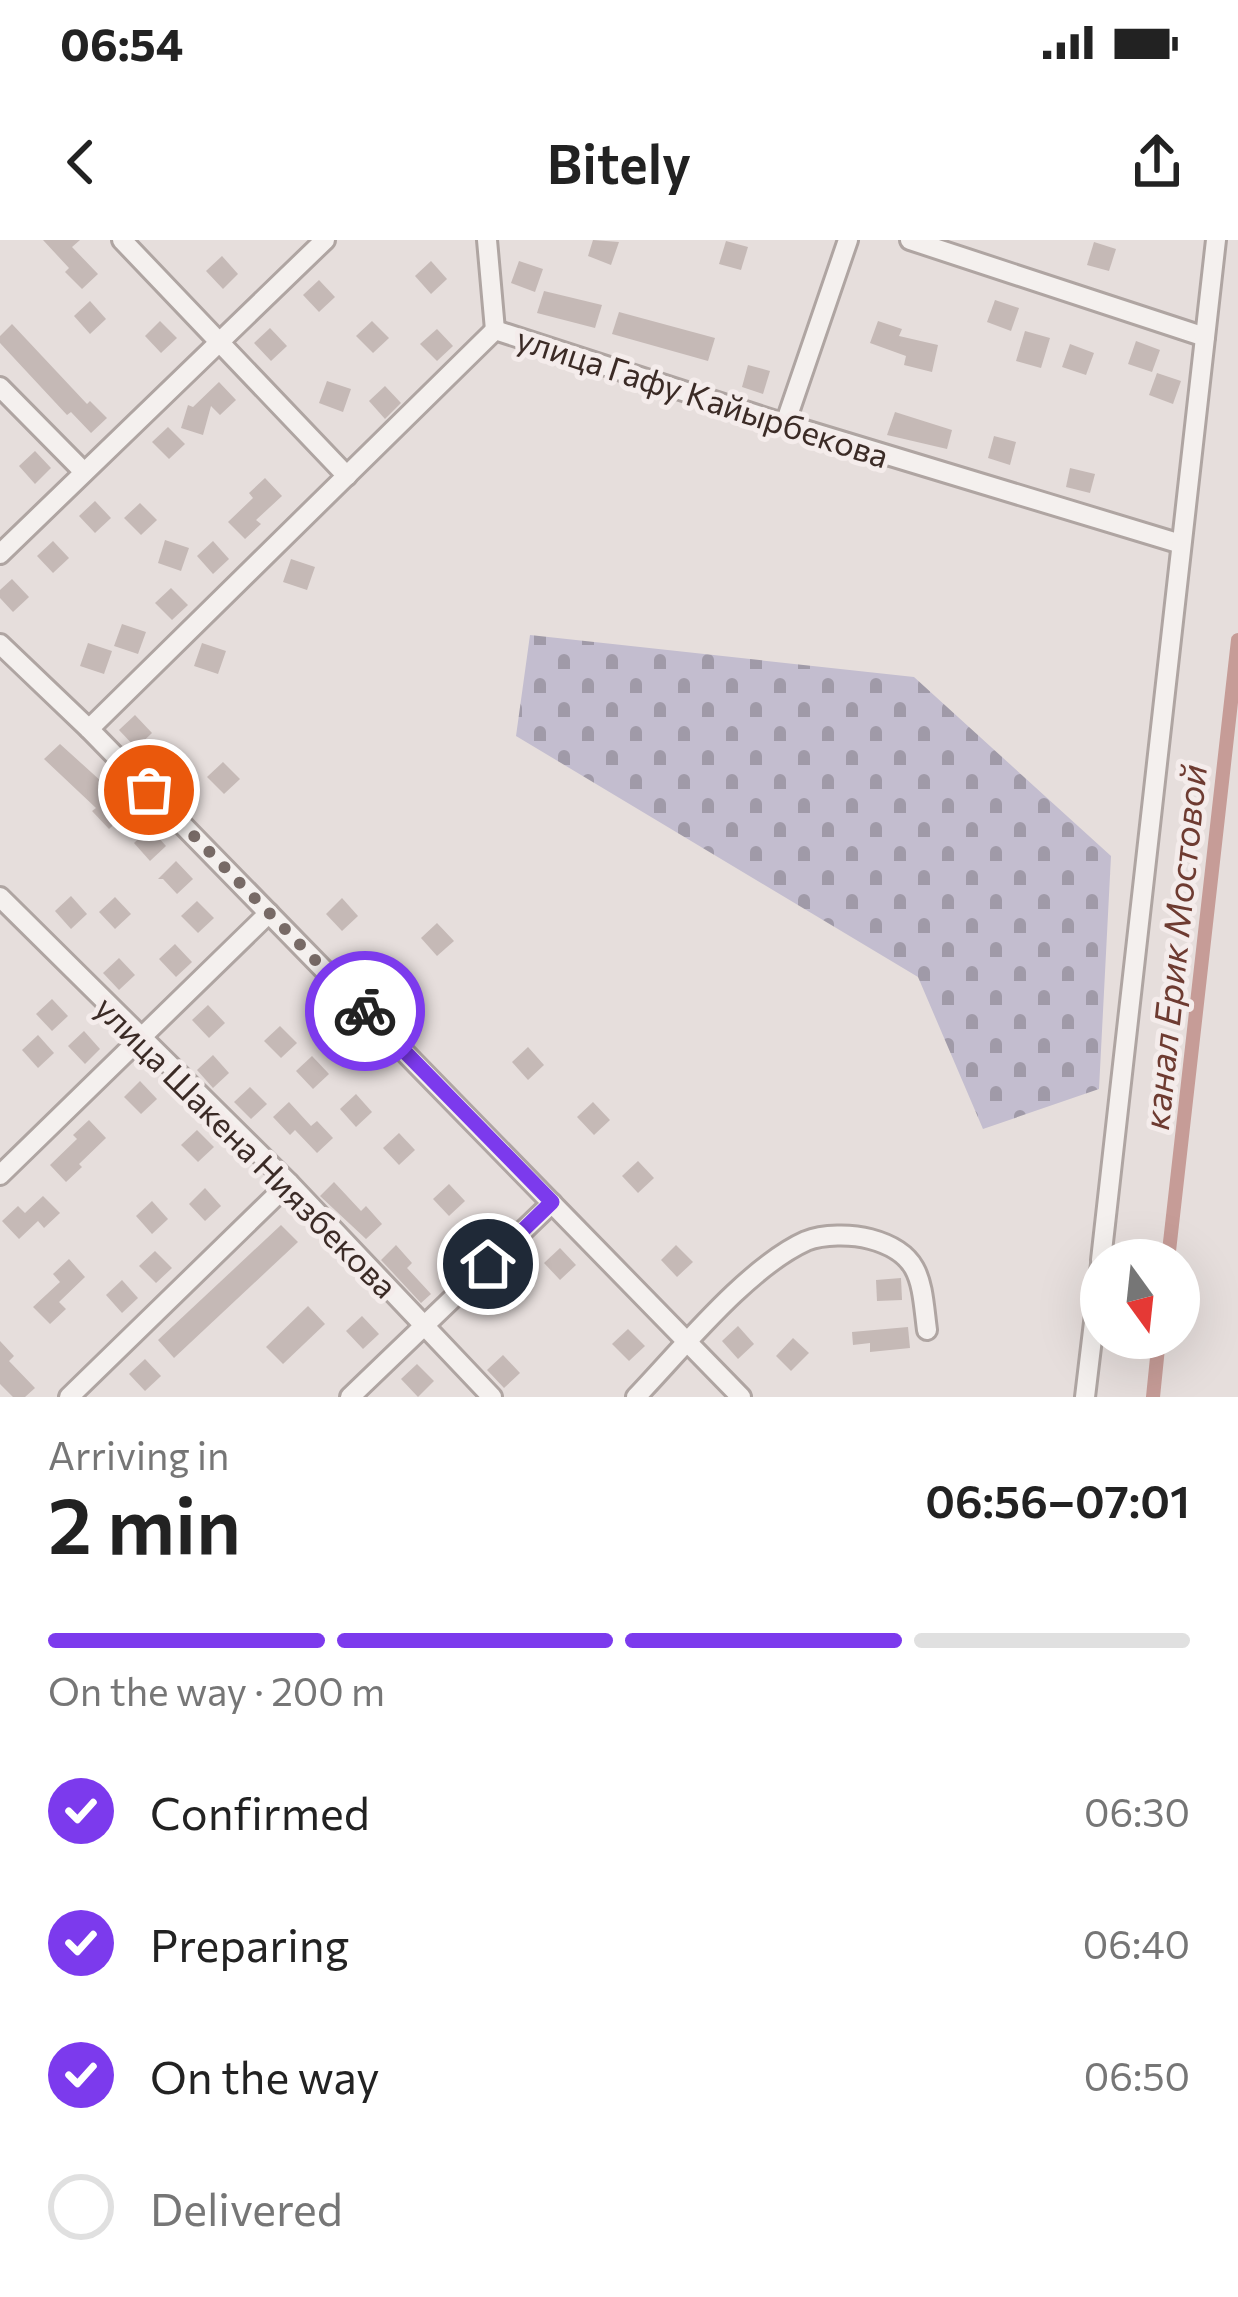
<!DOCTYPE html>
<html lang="en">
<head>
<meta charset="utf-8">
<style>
  :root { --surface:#fff; --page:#f6f6f6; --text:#222; --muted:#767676; --line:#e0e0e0; --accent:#7c3aed }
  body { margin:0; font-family:Commissioner,sans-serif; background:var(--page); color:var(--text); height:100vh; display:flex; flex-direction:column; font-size:45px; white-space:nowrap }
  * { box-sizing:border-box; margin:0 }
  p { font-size:39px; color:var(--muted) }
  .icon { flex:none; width:66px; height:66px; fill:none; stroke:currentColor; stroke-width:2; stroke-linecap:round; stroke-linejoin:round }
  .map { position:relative; height:1157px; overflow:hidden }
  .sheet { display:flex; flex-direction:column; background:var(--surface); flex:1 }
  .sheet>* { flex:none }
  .needle { width:78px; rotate:165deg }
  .fabs { position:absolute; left:1080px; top:999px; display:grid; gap:24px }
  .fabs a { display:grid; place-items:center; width:120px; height:120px; border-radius:50%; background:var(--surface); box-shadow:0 12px 48px #0002; font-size:60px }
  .pin { position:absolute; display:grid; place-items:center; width:102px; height:102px; color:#fff; margin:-51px; border:6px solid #fff; border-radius:50%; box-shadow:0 3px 12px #0007 }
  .courier { position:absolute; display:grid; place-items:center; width:120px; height:120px; margin:-60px; border:9px solid #7c3aed; border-radius:50%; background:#fff; color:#222; box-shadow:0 3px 15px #0007 }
  .summary em { font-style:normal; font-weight:600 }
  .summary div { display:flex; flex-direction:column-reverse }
  .summary { display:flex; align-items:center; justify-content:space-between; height:204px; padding:0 48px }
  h1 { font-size:78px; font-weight:600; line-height:90px }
  .bar { display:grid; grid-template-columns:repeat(4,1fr); gap:18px 12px; align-content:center; height:144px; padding:0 48px }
  .bar i { height:15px; border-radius:9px; background:var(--line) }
  .bar .current { background:var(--accent) }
  .bar p { grid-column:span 4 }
  ol { padding:0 48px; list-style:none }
  li { display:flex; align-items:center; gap:36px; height:132px }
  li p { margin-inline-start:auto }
  li .icon { padding:12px; border-radius:50%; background:var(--accent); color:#fff; stroke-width:4 }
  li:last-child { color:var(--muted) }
  li i { width:66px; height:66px; border:6px solid var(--line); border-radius:50% }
  .status { display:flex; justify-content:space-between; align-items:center; height:84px; padding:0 60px; background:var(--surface); direction:ltr }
  .status svg { height:33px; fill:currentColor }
  header { display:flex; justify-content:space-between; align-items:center; height:156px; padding:0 48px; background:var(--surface); font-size:54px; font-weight:600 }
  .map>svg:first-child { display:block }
  .cemetery { fill:url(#cemetery-stones) }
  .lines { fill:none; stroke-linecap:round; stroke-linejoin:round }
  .canal { stroke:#c69c97; stroke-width:14 }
  .building { fill:#c5b9b6 }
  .minor-casing { stroke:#afa5a2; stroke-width:24 }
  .minor { stroke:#f4f0ee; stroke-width:18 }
  .done { stroke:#776a66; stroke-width:12; stroke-dasharray:0 21.6 }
  .route { stroke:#7c3aed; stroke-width:15 }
  .labels { text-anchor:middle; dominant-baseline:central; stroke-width:10; stroke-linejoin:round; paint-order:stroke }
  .street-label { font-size:33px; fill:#3b2b26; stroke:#f4eceb }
  .water-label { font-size:36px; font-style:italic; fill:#6e3b31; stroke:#f4eceb }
</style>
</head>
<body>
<div class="status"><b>06:54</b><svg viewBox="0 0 49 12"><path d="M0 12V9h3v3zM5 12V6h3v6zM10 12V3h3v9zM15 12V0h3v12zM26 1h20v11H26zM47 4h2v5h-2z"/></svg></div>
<header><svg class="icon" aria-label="back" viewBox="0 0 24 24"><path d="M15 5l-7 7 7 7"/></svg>Bitely<svg class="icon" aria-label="share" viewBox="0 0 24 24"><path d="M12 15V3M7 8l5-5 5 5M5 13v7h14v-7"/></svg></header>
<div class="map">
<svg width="1238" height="1157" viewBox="0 0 1238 1157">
  <defs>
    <pattern id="cemetery-stones" width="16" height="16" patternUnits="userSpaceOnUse" patternTransform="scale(3)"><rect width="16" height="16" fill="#c3bdcf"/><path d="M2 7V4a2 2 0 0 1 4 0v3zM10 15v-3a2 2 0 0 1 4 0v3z" fill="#a09aa8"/></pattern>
  </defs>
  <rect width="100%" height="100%" fill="#e6dedc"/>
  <!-- cemetery -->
  <path class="cemetery" d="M530,395L914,437L1111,616L1099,849L983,889L918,737L516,496Z"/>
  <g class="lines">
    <!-- canal -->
    <g class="canal">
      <path d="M1168,1020L1238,400"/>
      <path d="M1153,1157L1159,1098"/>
    </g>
  </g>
  <!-- building -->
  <g class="building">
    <path d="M43,0H80L72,7L98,34L82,49L65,32L69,28Z"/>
    <path d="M593,0L619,2L611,25L588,16Z"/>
    <path d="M726,1L748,7L741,30L719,24Z"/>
    <path d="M1094,2L1116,9L1109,31L1087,25Z"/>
    <path d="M222,16L238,34L223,49L206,31Z"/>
    <path d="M431,21L447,39L431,54L415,36Z"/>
    <path d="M519,21L543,29L535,52L511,43Z"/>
    <path d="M319,40L335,57L319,72L303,55Z"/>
    <path d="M544,51L602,65L595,88L537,73Z"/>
    <path d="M995,60L1019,68L1011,91L987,82Z"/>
    <path d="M90,61L106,79L90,94L74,76Z"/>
    <path d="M619,72L715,98L708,121L612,94Z"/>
    <path d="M160,81L177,98L161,113L145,96Z"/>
    <path d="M372,81L389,98L373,113L356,96Z"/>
    <path d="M878,81L902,89L899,96L938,105L932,132L904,125L906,116L870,103Z"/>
    <path d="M12,84L87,164L90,161L107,178L91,193L71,172L67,175L0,103V96Z"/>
    <path d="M270,88L287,106L271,121L254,103Z"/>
    <path d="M437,89L453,106L437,121L420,104Z"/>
    <path d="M1025,91L1050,98L1041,128L1016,121Z"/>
    <path d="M1136,101L1160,110L1152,132L1128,124Z"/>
    <path d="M1070,104L1094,113L1086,135L1062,127Z"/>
    <path d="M748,125L770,131L763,154L742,147Z"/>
    <path d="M1157,133L1181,141L1173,164L1149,155Z"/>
    <path d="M327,141L351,149L343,172L319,163Z"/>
    <path d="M219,142L236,160L220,175L211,166L203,195L181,188L188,165L193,167Z"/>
    <path d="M385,146L401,163L385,179L369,161Z"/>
    <path d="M895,172L952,190L947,209L887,195Z"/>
    <path d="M168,187L185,204L169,219L152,202Z"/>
    <path d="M994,196L1016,202L1010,225L988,218Z"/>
    <path d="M35,211L51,228L35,244L19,226Z"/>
    <path d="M1070,228L1095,234L1090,253L1066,247Z"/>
    <path d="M265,238L282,256L256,280L261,284L245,299L228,282L253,258L249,253Z"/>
    <path d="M95,261L111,278L95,293L79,276Z"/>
    <path d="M140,263L157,280L141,295L124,278Z"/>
    <path d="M165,300L189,308L181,331L158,323Z"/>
    <path d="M53,301L69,318L53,333L37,316Z"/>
    <path d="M213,301L229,319L213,334L197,316Z"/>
    <path d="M291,319L315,327L307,350L283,342Z"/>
    <path d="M12,339L29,357L13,372L0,358V350Z"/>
    <path d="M171,348L188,365L172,380L155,363Z"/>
    <path d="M122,384L146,392L138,414L114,406Z"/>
    <path d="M88,403L112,411L104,434L80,426Z"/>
    <path d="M202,403L226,411L218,434L194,426Z"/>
    <path d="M135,475L152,493L136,508L119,490Z"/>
    <path d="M60,504L102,542L98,546L125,574L109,589L92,571L96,568L44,519Z"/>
    <path d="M223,522L240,539L224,554L207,537Z"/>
    <path d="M150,588L166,606L150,621L134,603Z"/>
    <path d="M176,621L193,639L177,654L163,639H158Z"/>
    <path d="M71,656L87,674L71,689L55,671Z"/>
    <path d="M115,657L131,674L115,689L99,672Z"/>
    <path d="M342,658L358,676L342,691L326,674Z"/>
    <path d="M197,661L214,678L198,693L181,676Z"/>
    <path d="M437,683L454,701L437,716L421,698Z"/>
    <path d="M175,704L192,722L176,737L159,719Z"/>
    <path d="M119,718L135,735L119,750L103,733Z"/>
    <path d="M52,759L68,776L52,791L36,774Z"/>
    <path d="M208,765L225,783L209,798L192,780Z"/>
    <path d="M280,786L297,803L281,818L264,801Z"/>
    <path d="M84,791L100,809L85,824L68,806Z"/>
    <path d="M38,795L54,813L38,828L22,810Z"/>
    <path d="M528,807L544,825L528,840L512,822Z"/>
    <path d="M213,815L229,833L213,848L197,830Z"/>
    <path d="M312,816L329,834L313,849L296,831Z"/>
    <path d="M140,841L157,859L141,874L124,857Z"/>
    <path d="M250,847L267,864L251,879L234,862Z"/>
    <path d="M356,854L372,872L356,887L340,869Z"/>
    <path d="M289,862L311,886L317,881L333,898L317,913L295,890L290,895L273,877Z"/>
    <path d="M593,862L610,880L594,895L577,877Z"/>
    <path d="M89,880L106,898L79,924L82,927L66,942L50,925L77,899L73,895Z"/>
    <path d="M197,890L214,907L198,922L181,905Z"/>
    <path d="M399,893L415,910L399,925L383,908Z"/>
    <path d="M638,921L654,938L638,953L622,936Z"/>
    <path d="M334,942L361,971L366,966L382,984L366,999L320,956Z"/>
    <path d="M449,944L465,961L449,976L433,959Z"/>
    <path d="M205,948L221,966L205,981L189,964Z"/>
    <path d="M43,956L60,973L44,988L38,981L19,999L2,981L18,966L25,973Z"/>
    <path d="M152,961L168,979L152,994L136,976Z"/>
    <path d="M281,985L298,1002L174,1118L158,1100Z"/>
    <path d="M396,1005L412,1023L407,1028L431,1054L421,1063L381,1020Z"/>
    <path d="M676,1005L693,1022L677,1037L661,1020Z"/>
    <path d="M560,1008L576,1025L560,1040L544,1023Z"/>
    <path d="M155,1011L172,1028L156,1043L139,1026Z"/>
    <path d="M69,1019L85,1037L59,1062L66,1069L50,1084L33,1067L60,1042L53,1034Z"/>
    <path d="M901,1038L902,1060L877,1061L876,1040Z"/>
    <path d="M122,1040L138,1058L122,1073L106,1055Z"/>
    <path d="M308,1066L325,1084L283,1124L266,1107Z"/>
    <path d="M362,1076L379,1094L363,1109L346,1091Z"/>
    <path d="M738,1086L754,1104L738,1119L722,1101Z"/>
    <path d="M908,1087L910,1108L870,1112V1103L853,1105L852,1092Z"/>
    <path d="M628,1089L645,1106L629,1121L612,1104Z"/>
    <path d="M793,1098L809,1113L791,1131L776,1116Z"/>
    <path d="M0,1101L14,1116L9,1121L35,1148L25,1157H13L0,1144Z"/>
    <path d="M503,1115L520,1133L504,1148L487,1130Z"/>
    <path d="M145,1119L161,1136L145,1151L129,1134Z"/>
    <path d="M417,1124L434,1141L418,1157L401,1139Z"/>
  </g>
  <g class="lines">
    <!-- minor casing -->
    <g class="minor-casing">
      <g id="minor">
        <path d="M122,0L347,236"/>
        <path d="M487,0L495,90"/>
        <path d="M910,0L1205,97"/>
        <path d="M0,147L84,232"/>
        <path d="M785,184L848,0"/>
        <path d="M0,314L325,0"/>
        <path d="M0,404L89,489L741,1157"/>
        <path d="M89,489L495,90L785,184L1181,304"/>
        <path d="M0,657L289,943L492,1157"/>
        <path d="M0,935L269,673"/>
        <path d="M1101,1020L1216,0"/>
        <path d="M69,1157L289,943"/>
        <path d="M350,1157L552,963"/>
        <path d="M636,1157C681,1110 748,1027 806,1001C823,994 852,994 870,999C923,1013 921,1043 927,1090"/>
        <path d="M1085,1157L1101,1024"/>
      </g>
    </g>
    <!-- minor -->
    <use href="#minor" class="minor"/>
  </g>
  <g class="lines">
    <!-- done -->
    <path class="done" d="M149,550L365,771"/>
    <!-- route -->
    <path class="route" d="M365,771L552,962L488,1024"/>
  </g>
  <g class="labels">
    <!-- street labels -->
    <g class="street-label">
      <text transform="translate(703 156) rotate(18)">улица Гафу Кайырбекова</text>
      <text transform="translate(247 906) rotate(45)">улица Шакена Ниязбекова</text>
    </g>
    <!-- water labels -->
    <g class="water-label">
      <text transform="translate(1173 707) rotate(-84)">канал Ерик Мостовой</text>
    </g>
  </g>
</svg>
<div class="fabs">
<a><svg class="needle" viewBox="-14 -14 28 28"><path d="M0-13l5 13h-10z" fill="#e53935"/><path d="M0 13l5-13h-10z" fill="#767676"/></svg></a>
</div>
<div class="pin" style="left:149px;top:550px;background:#ea580c"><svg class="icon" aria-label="bag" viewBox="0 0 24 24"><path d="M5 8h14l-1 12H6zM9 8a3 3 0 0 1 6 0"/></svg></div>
<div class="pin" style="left:488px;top:1024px;background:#1f2937"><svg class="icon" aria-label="home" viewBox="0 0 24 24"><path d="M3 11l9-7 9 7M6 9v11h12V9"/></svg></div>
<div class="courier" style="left:365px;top:771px"><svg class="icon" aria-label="bike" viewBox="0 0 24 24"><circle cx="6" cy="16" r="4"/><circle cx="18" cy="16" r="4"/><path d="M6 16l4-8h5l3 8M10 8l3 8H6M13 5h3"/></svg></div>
</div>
<section class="sheet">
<div class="summary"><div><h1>2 min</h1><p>Arriving in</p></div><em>06:56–07:01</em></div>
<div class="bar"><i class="current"></i><i class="current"></i><i class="current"></i><i></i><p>On the way · 200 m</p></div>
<ol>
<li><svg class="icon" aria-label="check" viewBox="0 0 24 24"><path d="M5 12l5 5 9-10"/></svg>Confirmed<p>06:30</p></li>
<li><svg class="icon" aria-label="check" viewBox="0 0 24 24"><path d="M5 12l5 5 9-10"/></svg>Preparing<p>06:40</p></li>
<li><svg class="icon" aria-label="check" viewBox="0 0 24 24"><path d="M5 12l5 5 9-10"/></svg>On the way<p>06:50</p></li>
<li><i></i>Delivered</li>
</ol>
</section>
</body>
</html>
